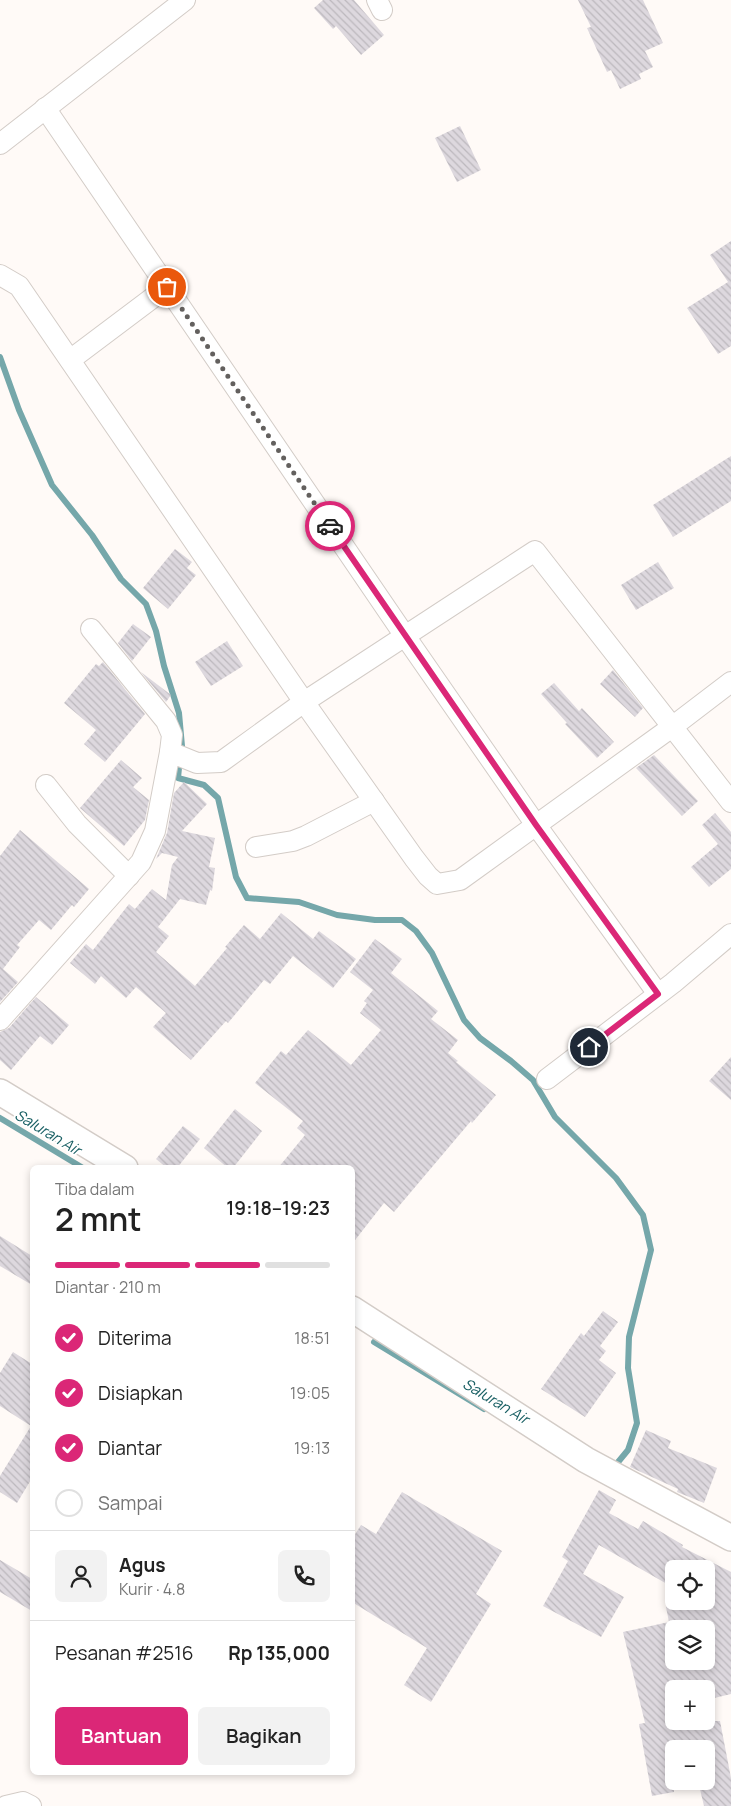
<!DOCTYPE html>
<html lang="id">
<head>
<meta charset="utf-8">
<style>
  :root { --surface:#fff; --page:#f2f2f2; --text:#222; --muted:#767676; --line:#e0e0e0; --accent:#db2777 }
  body { margin:0; font-family:Manrope,sans-serif; background:var(--page); color:var(--text); height:100vh; display:flex; flex-direction:column; font-size:19px; white-space:nowrap }
  * { box-sizing:border-box; margin:0 }
  p { font-size:16px; color:var(--muted) }
  .icon { flex:none; width:28px; height:28px; fill:none; stroke:currentColor; stroke-width:2; stroke-linecap:round; stroke-linejoin:round }
  .map { position:relative; flex:1; overflow:hidden }
  .drawer { position:absolute; left:30px; top:1165px; width:325px; height:610px; display:flex; flex-direction:column; background:var(--surface); border-radius:8px; box-shadow:0 2px 8px #0003 }
  .drawer>* { flex:none }
  .buttons { position:absolute; left:665px; top:1560px; display:grid; gap:10px }
  .buttons a { display:grid; place-items:center; width:50px; height:50px; border-radius:8px; background:var(--surface); box-shadow:0 2px 8px #0003; font-size:25px }
  .pin { position:absolute; display:grid; place-items:center; width:42px; height:42px; color:#fff; margin:-21px; border:2px solid #fff; border-radius:50%; box-shadow:0 1px 5px #0007 }
  .courier { position:absolute; display:grid; place-items:center; width:50px; height:50px; margin:-25px; border:4px solid #db2777; border-radius:50%; background:#fff; color:#222; box-shadow:0 1px 6px #0007 }
  .head em { font-style:normal; font-weight:600 }
  .head div { display:flex; flex-direction:column-reverse }
  .head { display:flex; align-items:center; justify-content:space-between; height:85px; padding:0 25px }
  h1 { font-size:32px; font-weight:600; line-height:38px }
  .bar { display:grid; grid-template-columns:repeat(4,1fr); gap:8px 5px; align-content:center; height:60px; padding:0 25px }
  .bar i { height:6px; border-radius:4px; background:var(--line) }
  .bar .active { background:var(--accent) }
  .bar p { grid-column:span 4 }
  .line { display:flex; align-items:center; gap:12px; padding:0 25px; border-top:1px solid var(--line) }
  .line div { flex:1 }
  .round { display:grid; place-items:center; flex:none; width:52px; height:52px; border-radius:8px; background:var(--page) }
  ol { padding:0 25px; list-style:none }
  li { display:flex; align-items:center; gap:15px; height:55px }
  li p { margin-inline-start:auto }
  li .icon { padding:5px; border-radius:50%; background:var(--accent); color:#fff; stroke-width:4 }
  li:last-child { color:var(--muted) }
  li i { width:28px; height:28px; border:2px solid var(--line); border-radius:50% }
  .cta { display:flex; gap:10px; margin-top:auto; padding:10px 25px }
  .cta a { flex:1; height:58px; border-radius:8px; background:var(--accent); color:#fff; font-size:20px; font-weight:600; line-height:58px; text-align:center }
  .cta a+a { background:var(--page); color:var(--text) }
  .map>svg:first-child { display:block }
  .lines { fill:none; stroke-linecap:round; stroke-linejoin:round }
  .stream { stroke:#75a7aa; stroke-width:6 }
  .building { fill:url(#building-back-hatch); fill-rule:evenodd }
  .minor-casing { stroke:#d3ccc7; stroke-width:22 }
  .major-casing { stroke:#d3ccc7; stroke-width:28 }
  .minor { stroke:#fff; stroke-width:20 }
  .major { stroke:#fff; stroke-width:25 }
  .done { stroke:#63605e; stroke-width:5; stroke-dasharray:0 9 }
  .route { stroke:#db2777; stroke-width:6 }
  .labels { text-anchor:middle; dominant-baseline:central; stroke-width:4; stroke-linejoin:round; paint-order:stroke }
  .water-label { font-size:15px; font-style:italic; fill:#1b6165; stroke:#fff }
</style>
</head>
<body>
<div class="map">
<svg width="731" height="1806" viewBox="0 0 731 1806">
  <defs>
    <pattern id="building-back-hatch" width="6" height="6" patternUnits="userSpaceOnUse" patternTransform="scale(1.25)"><rect width="6" height="6" fill="#ddd8de"/><path d="M-1 5l2 2M0 0l6 6M5-1l2 2" fill="none" stroke="#bcb8bd"/></pattern>
  </defs>
  <rect width="100%" height="100%" fill="#fffaf7"/>
  <g class="lines">
    <!-- stream -->
    <g class="stream">
      <path d="M0,357L19,410L52,485L92,535L121,579L146,604L156,631L164,666L179,713L182,746"/>
      <path d="M179,768L178,778L204,785L218,798L236,877L247,898L299,902L337,915L375,920H402L416,931L432,953L464,1020L480,1038L511,1061L533,1080L555,1117L616,1178L643,1215L651,1250L629,1337L628,1368L637,1423L628,1450L614,1467"/>
      <path d="M0,1118L83,1168"/>
      <path d="M374,1342L484,1409"/>
    </g>
  </g>
  <!-- building -->
  <g class="building">
    <path d="M323,0H354L384,35L361,55L336,26L333,29L314,8Z"/>
    <path d="M578,0H643L663,43L645,51L653,67L639,74L641,79L620,89L611,70L607,72L587,28L591,27Z"/>
    <path d="M460,126L481,170L457,182L435,138Z"/>
    <path d="M731,241V346L718,354L687,308L728,282L710,255Z"/>
    <path d="M731,456V501L673,537L653,505Z"/>
    <path d="M175,549L192,562L187,568L196,575L168,609L143,588Z"/>
    <path d="M658,562L674,588L636,610L621,585Z"/>
    <path d="M133,624L151,637L132,661L118,643Z"/>
    <path d="M227,641L243,666L211,686L195,662Z"/>
    <path d="M103,662L145,714L105,762L84,744L96,730L64,703L96,664L99,666Z"/>
    <path d="M613,670L643,708L635,717L600,684Z"/>
    <path d="M141,672L171,695L166,702Z"/>
    <path d="M554,683L579,711L582,708L614,742L597,758L565,724L567,723L541,694Z"/>
    <path d="M654,755L698,801L682,816L636,768Z"/>
    <path d="M121,760L142,778L133,787L149,800L145,820L124,846L80,808Z"/>
    <path d="M184,782L207,804L182,831L215,838L209,867L215,868L212,891L210,890L206,905L180,899L158,927L169,936L156,952L195,986L227,948L225,947L244,925L260,939L281,913L313,939L319,931L356,959L333,988L293,956L270,984L264,980L228,1023L226,1021L191,1060L153,1027L166,1013L136,987L126,998L101,976L95,984L70,963L86,944L93,950L129,904L135,909L152,889L166,900L172,865L178,857L162,853L156,859L167,833L174,793Z"/>
    <path d="M715,813L731,832V869L709,887L691,867L718,844L702,825Z"/>
    <path d="M20,830L89,889L74,907L72,905L51,930L39,920L17,945L20,947L3,969L18,982L0,1002V856Z"/>
    <path d="M375,939L402,959L391,973L438,1011L431,1019L458,1040L448,1053L458,1061L456,1062L496,1095L472,1123L471,1121L394,1212L384,1203L352,1244V1168H278L305,1135L297,1128L303,1121L255,1083L281,1051L286,1055L308,1030L351,1065L381,1030L360,1013L367,1003L364,1001L373,990L350,972Z"/>
    <path d="M36,997L69,1025L52,1045L40,1036L11,1070L0,1060V1032L9,1028Z"/>
    <path d="M731,1057V1100L709,1081Z"/>
    <path d="M235,1109L262,1131L233,1168H228L204,1148Z"/>
    <path d="M183,1126L200,1139L177,1168H167L156,1159Z"/>
    <path d="M0,1236L32,1256V1285L0,1266Z"/>
    <path d="M603,1311L618,1322L600,1346L606,1351L599,1360L616,1373L585,1417L541,1389L581,1333L584,1336Z"/>
    <path d="M13,1352L32,1364V1478L17,1503L0,1492V1476L31,1426L0,1406V1373Z"/>
    <path d="M646,1430L671,1441L668,1448L717,1468L704,1503L677,1492L678,1489L630,1467Z"/>
    <path d="M599,1490L616,1500L609,1513L638,1529L643,1521L683,1545L682,1547L731,1572V1694L706,1700V1689H674V1721H720L731,1778V1806H704L698,1781H706V1749H674V1792L652,1796L639,1724L645,1723L623,1632L669,1622L666,1607L690,1601H706V1569H674V1588L599,1545L583,1574L624,1597L601,1637L543,1606L568,1561L562,1557ZM674,1629H706V1661H674Z"/>
    <path d="M402,1492L502,1551L476,1594L491,1604L431,1702L404,1685L427,1648L352,1602V1539L361,1525L376,1534Z"/>
    <path d="M0,1560L32,1579V1611L0,1592Z"/>
  </g>
  <g class="lines">
    <!-- minor casing -->
    <g class="minor-casing">
      <g id="minor">
        <path d="M377,0L382,10"/>
        <path d="M45,108L405,636L536,825L658,994"/>
        <path d="M0,144L185,0"/>
        <path d="M0,275L19,286L304,702L414,858L428,876L437,884L460,880L672,727L731,682"/>
        <path d="M70,360L167,287"/>
        <path d="M91,629L166,721L172,735L170,752"/>
        <path d="M46,785L77,824L129,876"/>
        <path d="M256,847L293,841L306,836L374,801"/>
        <path d="M0,1020L141,862L155,831L170,752L197,763L221,762L304,702L535,551L731,802"/>
        <path d="M547,1079L673,983L731,934"/>
        <path d="M6,1806L23,1802L31,1806"/>
      </g>
    </g>
    <!-- major casing -->
    <g class="major-casing">
      <g id="major">
        <path d="M0,1092L125,1168"/>
        <path d="M352,1309L586,1460L731,1538"/>
      </g>
    </g>
    <!-- minor -->
    <use href="#minor" class="minor"/>
    <!-- major -->
    <use href="#major" class="major"/>
  </g>
  <g class="lines">
    <!-- done -->
    <path class="done" d="M167,287L330,526"/>
    <!-- route -->
    <path class="route" d="M330,526L536,825L658,994L589,1047"/>
  </g>
  <g class="labels">
    <!-- water labels -->
    <g class="water-label">
      <text transform="translate(48 1132) rotate(31)">Saluran Air</text>
      <text transform="translate(496 1401) rotate(31)">Saluran Air</text>
    </g>
  </g>
</svg>
<div class="buttons">
<a><svg class="icon" aria-label="locate" viewBox="0 0 24 24"><circle cx="12" cy="12" r="6"/><path d="M12 2v4M12 18v4M2 12h4M18 12h4"/></svg></a>
<a><svg class="icon" aria-label="layers" viewBox="0 0 24 24"><path d="M12 4l9 5-9 5-9-5zM3 14l9 5 9-5"/></svg></a>
<a>+</a>
<a>−</a>
</div>
<div class="pin" style="left:167px;top:287px;background:#ea580c"><svg class="icon" aria-label="bag" viewBox="0 0 24 24"><path d="M5 8h14l-1 12H6zM9 8a3 3 0 0 1 6 0"/></svg></div>
<div class="pin" style="left:589px;top:1047px;background:#1f2937"><svg class="icon" aria-label="home" viewBox="0 0 24 24"><path d="M3 11l9-7 9 7M6 9v11h12V9"/></svg></div>
<div class="courier" style="left:330px;top:526px"><svg class="icon" aria-label="car" viewBox="0 0 24 24"><path d="M5 17H2v-5l4-1 3-4h7l3 4 3 1v5h-3M9 17h6M6 11h13"/><circle cx="7" cy="17" r="2"/><circle cx="17" cy="17" r="2"/></svg></div>
<section class="drawer">
<div class="head"><div><h1>2 mnt</h1><p>Tiba dalam</p></div><em>19:18–19:23</em></div>
<div class="bar"><i class="active"></i><i class="active"></i><i class="active"></i><i></i><p>Diantar · 210 m</p></div>
<ol>
<li><svg class="icon" aria-label="check" viewBox="0 0 24 24"><path d="M5 12l5 5 9-10"/></svg>Diterima<p>18:51</p></li>
<li><svg class="icon" aria-label="check" viewBox="0 0 24 24"><path d="M5 12l5 5 9-10"/></svg>Disiapkan<p>19:05</p></li>
<li><svg class="icon" aria-label="check" viewBox="0 0 24 24"><path d="M5 12l5 5 9-10"/></svg>Diantar<p>19:13</p></li>
<li><i></i>Sampai</li>
</ol>
<div class="line" style="height:90px"><a class="round"><svg class="icon" aria-label="person" viewBox="0 0 24 24"><circle cx="12" cy="8" r="4"/><path d="M4 21q1-7 8-7t8 7"/></svg></a><div><b>Agus</b><p>Kurir · 4.8</p></div><a class="round"><svg class="icon" aria-label="phone" viewBox="0 0 24 24"><path d="M5 4h4l2 5-3 2q2 4 5 5l2-3 5 2v4C11 20 4 13 5 4z"/></svg></a></div>
<div class="line" style="height:65px"><div>Pesanan #2516</div><b>Rp 135,000</b></div>
<div class="cta"><a>Bantuan</a><a>Bagikan</a></div>
</section>
</div>
</body>
</html>
